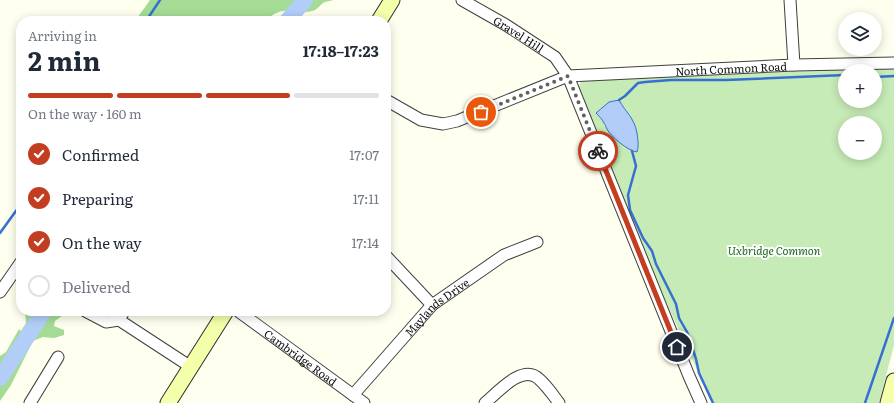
<!DOCTYPE html>
<html lang="en">
<head>
<meta charset="utf-8">
<style>
  :root { --surface:#fff; --page:#f6f6f7; --text:#1f2937; --muted:#747a83; --line:#e0e1e3; --accent:#c33e20 }
  body { margin:0; font-family:Literata,serif; background:var(--page); color:var(--text); height:100vh; display:flex; flex-direction:column; font-size:15px; white-space:nowrap }
  * { box-sizing:border-box; margin:0 }
  p { font-size:13px; color:var(--muted) }
  .icon { flex:none; width:22px; height:22px; fill:none; stroke:currentColor; stroke-width:2; stroke-linecap:round; stroke-linejoin:round }
  .map { position:relative; flex:1; overflow:hidden }
  .drawer { position:absolute; left:16px; top:16px; width:375px; height:300px; display:flex; flex-direction:column; background:var(--surface); border-radius:16px; box-shadow:0 2px 10px #0003 }
  .drawer>* { flex:none }
  .fabs { position:absolute; left:838px; top:12px; display:grid; gap:8px }
  .fabs a { display:grid; place-items:center; width:44px; height:44px; border-radius:50%; background:var(--surface); box-shadow:0 2px 10px #0003; font-size:20px }
  .pin { position:absolute; display:grid; place-items:center; width:34px; height:34px; color:#fff; margin:-17px; border:2px solid #fff; border-radius:50%; box-shadow:0 1px 4px #0007 }
  .courier { position:absolute; display:grid; place-items:center; width:40px; height:40px; margin:-20px; border:3px solid #c33e20; border-radius:50%; background:#fff; color:#222; box-shadow:0 1px 5px #0007 }
  .headline em { font-style:normal; font-weight:700 }
  .headline div { display:flex; flex-direction:column-reverse }
  .headline { display:flex; align-items:center; justify-content:space-between; height:68px; padding:0 12px }
  h1 { font-size:26px; font-weight:700; line-height:30px }
  .bar { display:grid; grid-template-columns:repeat(4,1fr); gap:6px 4px; align-content:center; height:48px; padding:0 12px }
  .bar i { height:5px; border-radius:3px; background:var(--line) }
  .bar .selected { background:var(--accent) }
  .bar p { grid-column:span 4 }
  ol { padding:0 12px; list-style:none }
  li { display:flex; align-items:center; gap:12px; height:44px }
  li p { margin-inline-start:auto }
  li .icon { padding:4px; border-radius:50%; background:var(--accent); color:#fff; stroke-width:4 }
  li:last-child { color:var(--muted) }
  li i { width:22px; height:22px; border:2px solid var(--line); border-radius:50% }
  .map>svg:first-child { display:block }
  .green { fill:#c6ebb6; fill-rule:evenodd }
  .forest { fill:#a5dc95 }
  .water { fill:#b1cdf8; stroke:#3570d2 }
  .lines { fill:none; stroke-linecap:round; stroke-linejoin:round }
  .stream { stroke:#3570d2; stroke-width:2.5 }
  .river { stroke:#b1cdf8; stroke-width:16 }
  .minor-casing { stroke:#404040; stroke-width:13 }
  .secondary-casing { stroke:#2f2f2f; stroke-width:17 }
  .minor { stroke:#fff; stroke-width:11 }
  .secondary { stroke:#f5ffa9; stroke-width:15 }
  .done { stroke:#61625c; stroke-width:4; stroke-dasharray:0 7.2 }
  .route { stroke:#c33e20; stroke-width:5 }
  .labels { text-anchor:middle; dominant-baseline:central; stroke-width:4; stroke-linejoin:round; paint-order:stroke }
  .street-label { font-size:11px; fill:#0d0d0d; stroke:#fff }
  .park-label { font-size:11px; font-style:italic; fill:#1b681d; stroke:#fff }
</style>
</head>
<body>
<div class="map">
<svg width="894" height="403" viewBox="0 0 894 403">
  <rect width="100%" height="100%" fill="#feffee"/>
  <!-- green -->
  <path class="green" d="M894,68V345L879,403H712L652,271L578,91L580,83L584,79L654,74ZM845,71H875V101H845ZM845,123H875V153H845Z"/>
  <!-- forest -->
  <g class="forest">
    <path d="M150,0H334C331,1 327,1 325,2C320,4 318,10 312,11C293,15 283,3 266,21H135Z"/>
    <path d="M25,311H69L55,321L54,326L64,330V335L54,338L43,337L33,341L11,385L0,401V356L6,352L19,329L21,331L26,323Z"/>
  </g>
  <!-- water -->
  <path class="water" d="M619,100C626,113 634,117 637,133C638,141 639,145 637,152C628,151 610,136 607,129C605,126 606,125 604,123C602,119 599,116 596,113L609,102Z"/>
  <g class="lines">
    <!-- stream -->
    <g class="stream">
      <path d="M146,21L160,0"/>
      <path d="M875,77L894,76"/>
      <path d="M619,100L625,96L638,83L645,82L671,80H726L845,75"/>
      <path d="M632,151L636,166L628,195L630,210L643,238L652,251L656,264L676,304L679,318L687,332L696,359L699,373L713,403"/>
      <path d="M0,233L21,204"/>
      <path d="M865,403L894,318"/>
    </g>
    <!-- river -->
    <g class="river">
      <path d="M287,21L305,0"/>
      <path d="M0,378L44,311"/>
    </g>
    <!-- minor casing -->
    <g class="minor-casing">
      <g id="minor">
        <path id="s1" d="M462,0L506,25L555,57L568,76L689,376L701,403"/>
        <path d="M790,0L794,65"/>
        <path id="s2" d="M386,100L421,120L443,124L457,121L568,76L794,65L894,63"/>
        <path d="M386,256L432,305"/>
        <path d="M0,292L21,262"/>
        <path d="M85,311L106,322L119,320"/>
        <path d="M124,311L119,320L191,367"/>
        <path id="s3" d="M238,311L364,403"/>
        <path id="s4" d="M353,395L432,305L504,255L537,242"/>
        <path d="M30,403L58,357"/>
        <path d="M485,403C498,392 523,363 539,379C547,386 553,395 559,403"/>
      </g>
    </g>
    <!-- secondary casing -->
    <g class="secondary-casing">
      <g id="secondary">
        <path d="M379,21L392,0"/>
        <path d="M168,403L226,311"/>
        <path d="M888,403L894,381"/>
      </g>
    </g>
    <!-- minor -->
    <use href="#minor" class="minor"/>
    <!-- secondary -->
    <use href="#secondary" class="secondary"/>
  </g>
  <g class="lines">
    <!-- done -->
    <path class="done" d="M481,112L568,76L598,151"/>
    <!-- route -->
    <path class="route" d="M598,151L677,347"/>
  </g>
  <g class="labels">
    <!-- street labels -->
    <g class="street-label">
      <text stroke="none"><textPath href="#s1" startOffset="66">Gravel Hill</textPath></text>
      <text stroke="none"><textPath href="#s2" startOffset="360">North Common Road</textPath></text>
      <text stroke="none"><textPath href="#s4" startOffset="122">Maylands Drive</textPath></text>
      <text stroke="none"><textPath href="#s3" startOffset="78">Cambridge Road</textPath></text>
    </g>
    <!-- park labels -->
    <g class="park-label">
      <text x="774" y="250">Uxbridge Common</text>
    </g>
  </g>
</svg>
<div class="fabs">
<a><svg class="icon" aria-label="layers" viewBox="0 0 24 24"><path d="M12 4l9 5-9 5-9-5zM3 14l9 5 9-5"/></svg></a>
<a>+</a>
<a>−</a>
</div>
<div class="pin" style="left:481px;top:112px;background:#ea580c"><svg class="icon" aria-label="bag" viewBox="0 0 24 24"><path d="M5 8h14l-1 12H6zM9 8a3 3 0 0 1 6 0"/></svg></div>
<div class="pin" style="left:677px;top:347px;background:#1f2937"><svg class="icon" aria-label="home" viewBox="0 0 24 24"><path d="M3 11l9-7 9 7M6 9v11h12V9"/></svg></div>
<div class="courier" style="left:598px;top:151px"><svg class="icon" aria-label="bike" viewBox="0 0 24 24"><circle cx="6" cy="16" r="4"/><circle cx="18" cy="16" r="4"/><path d="M6 16l4-8h5l3 8M10 8l3 8H6M13 5h3"/></svg></div>
<section class="drawer">
<div class="headline"><div><h1>2 min</h1><p>Arriving in</p></div><em>17:18–17:23</em></div>
<div class="bar"><i class="selected"></i><i class="selected"></i><i class="selected"></i><i></i><p>On the way · 160 m</p></div>
<ol>
<li><svg class="icon" aria-label="check" viewBox="0 0 24 24"><path d="M5 12l5 5 9-10"/></svg>Confirmed<p>17:07</p></li>
<li><svg class="icon" aria-label="check" viewBox="0 0 24 24"><path d="M5 12l5 5 9-10"/></svg>Preparing<p>17:11</p></li>
<li><svg class="icon" aria-label="check" viewBox="0 0 24 24"><path d="M5 12l5 5 9-10"/></svg>On the way<p>17:14</p></li>
<li><i></i>Delivered</li>
</ol>
</section>
</div>
</body>
</html>
